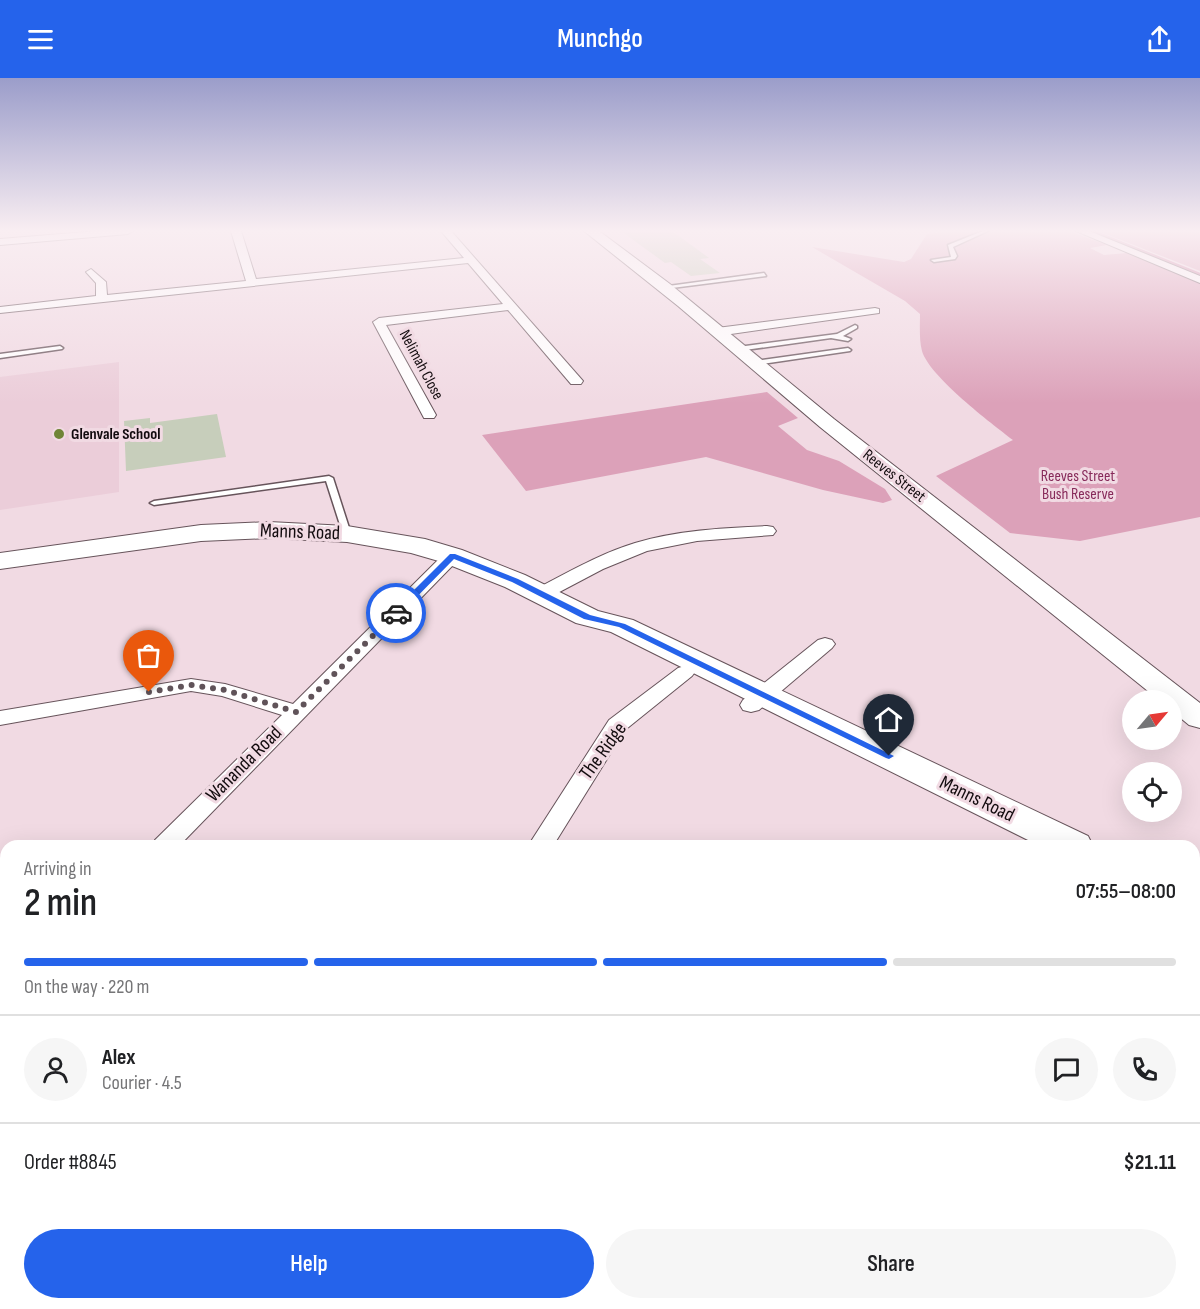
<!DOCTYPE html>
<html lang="en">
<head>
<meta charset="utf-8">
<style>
  :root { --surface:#fff; --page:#f6f6f6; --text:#202124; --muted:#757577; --line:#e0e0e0; --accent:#2563eb }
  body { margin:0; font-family:"Sofia Sans Condensed",sans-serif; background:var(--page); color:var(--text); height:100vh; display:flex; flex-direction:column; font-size:22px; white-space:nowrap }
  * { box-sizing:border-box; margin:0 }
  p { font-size:20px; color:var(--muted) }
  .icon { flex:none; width:33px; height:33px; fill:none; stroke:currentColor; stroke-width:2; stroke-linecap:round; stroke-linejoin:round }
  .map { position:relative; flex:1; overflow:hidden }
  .panel { position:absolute; left:0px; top:762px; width:1200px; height:470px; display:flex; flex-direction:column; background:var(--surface); border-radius:18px 18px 0 0; box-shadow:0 6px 24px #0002 }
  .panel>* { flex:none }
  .needle { width:39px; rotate:61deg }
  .fabs { position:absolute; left:1122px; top:612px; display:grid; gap:12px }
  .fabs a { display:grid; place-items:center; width:60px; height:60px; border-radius:50%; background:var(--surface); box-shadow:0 6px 24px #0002; font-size:30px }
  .pin { position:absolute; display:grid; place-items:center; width:51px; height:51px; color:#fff; margin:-62px -26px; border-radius:50% 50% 50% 0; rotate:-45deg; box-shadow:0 0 6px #0007 }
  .pin .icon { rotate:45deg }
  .courier { position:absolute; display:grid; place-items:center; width:60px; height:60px; margin:-30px; border:4px solid #2563eb; border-radius:50%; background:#fff; color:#222; box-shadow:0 2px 8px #0007 }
  .summary em { font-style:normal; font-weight:600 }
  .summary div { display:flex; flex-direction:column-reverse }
  .summary { display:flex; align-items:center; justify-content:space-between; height:102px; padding:0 24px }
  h1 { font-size:39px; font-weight:600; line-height:45px }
  .bar { display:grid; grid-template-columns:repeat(4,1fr); gap:9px 6px; align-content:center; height:72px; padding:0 24px }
  .bar i { height:8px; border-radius:4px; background:var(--line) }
  .bar .selected { background:var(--accent) }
  .bar p { grid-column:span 4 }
  .line { display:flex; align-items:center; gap:15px; padding:0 24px; border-top:2px solid var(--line) }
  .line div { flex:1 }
  .round { display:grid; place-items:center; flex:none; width:63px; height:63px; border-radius:32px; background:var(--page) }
  .cta { display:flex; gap:12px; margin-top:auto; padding:12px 24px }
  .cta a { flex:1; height:69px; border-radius:36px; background:var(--accent); color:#fff; font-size:24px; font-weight:600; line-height:69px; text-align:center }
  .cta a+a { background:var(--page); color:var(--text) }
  header { display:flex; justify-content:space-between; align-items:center; height:78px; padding:0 24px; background:var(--accent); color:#fff; font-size:27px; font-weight:600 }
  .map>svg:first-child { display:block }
  .built { fill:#ebcdd9 }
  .green { fill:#dca1b9 }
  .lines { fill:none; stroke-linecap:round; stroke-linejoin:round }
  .stream { stroke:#c97b9d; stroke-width:4 }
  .building { fill:#c7cebb }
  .lane-casing { stroke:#67545b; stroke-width:3 }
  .street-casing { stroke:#67545b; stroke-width:2 }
  .secondary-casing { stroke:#67545b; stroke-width:2 }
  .primary-casing { stroke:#67545b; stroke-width:2 }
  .lane { fill:#fff; fill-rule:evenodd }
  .street { fill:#fff; fill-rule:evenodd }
  .secondary { fill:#fff; fill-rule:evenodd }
  .primary { fill:#fff; fill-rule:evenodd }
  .route { fill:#2563eb }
  .done { stroke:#605359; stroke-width:6; stroke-dasharray:0 10.8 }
  .poi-dot { fill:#708537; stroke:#f1dae3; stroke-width:2 }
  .labels { text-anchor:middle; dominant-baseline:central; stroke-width:6; stroke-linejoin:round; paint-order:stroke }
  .far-street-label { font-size:16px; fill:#120b0e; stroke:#f1dae3 }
  .far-poi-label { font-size:16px; font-weight:bold; fill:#120b0e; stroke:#f1dae3; text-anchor:start }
  .far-park-label { font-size:16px; fill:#872a5a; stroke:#f1dae3 }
  .street-label { font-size:20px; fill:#120b0e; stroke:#f1dae3 }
</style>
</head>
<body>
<header><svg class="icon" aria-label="menu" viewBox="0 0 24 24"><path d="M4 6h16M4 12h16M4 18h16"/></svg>Munchgo<svg class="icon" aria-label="share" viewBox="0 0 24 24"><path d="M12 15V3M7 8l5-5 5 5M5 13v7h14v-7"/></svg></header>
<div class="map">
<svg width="1200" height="1231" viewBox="0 0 1200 1231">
  <rect width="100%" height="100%" fill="#f1dae3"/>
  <!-- built -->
  <path class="built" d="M119,284V414L0,432V299Z"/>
  <!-- green -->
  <g class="green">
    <path d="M960,153H1069L1107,167L1090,170L1104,177L1127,175L1200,205V439L1080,463L1010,455L936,398L1013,362C992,346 929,298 922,273C919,262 920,247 920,236L905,223L812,169L904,184L911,181L927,156Z"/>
    <path d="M1098,153H1200V193Z"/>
    <path d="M767,314L798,340L778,348L807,372L839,383L885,411L892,422L883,425L823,412L706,379L526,413L482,357Z"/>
  </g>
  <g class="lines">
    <!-- stream -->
    <path class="stream" d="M1091,153L1200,197"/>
  </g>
  <!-- building -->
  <g class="building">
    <path d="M621,153H672L709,180L700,181L720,195L691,198L671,184L665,185Z"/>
    <path d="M217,336L226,379L126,393L124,343L150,340V345Z"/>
  </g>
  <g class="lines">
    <!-- lane casing -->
    <g class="lane-casing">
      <g id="lane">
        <path d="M983,153H988L953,169L957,178L955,181L934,184L931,182L951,179L948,167Z"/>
        <path d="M764,195L766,198L664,211L661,209Z"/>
        <path d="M855,247L857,248V250L843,258L851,261L848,263L831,260L738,273L735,271L738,269L837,256Z"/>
        <path d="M60,268L63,270L62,271L0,280V276Z"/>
        <path d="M848,270L851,272L850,273L755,287L752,285L755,283Z"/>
        <path d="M329,398L333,400L351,456L350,458H344L343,456L326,403L154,427L150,425L154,423Z"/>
      </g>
    </g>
    <!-- street casing -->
    <g class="street-casing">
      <g id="street">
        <path d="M98,153H133L128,156L0,167V161Z"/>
        <path d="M231,153H241L256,201L464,180L441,153H451L583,303L581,306H571L508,232L386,247L436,337L434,340H424L373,244L379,240L503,226L468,185L0,235V229L96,218V205L86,194L91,191L106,204L107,217L246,203Z"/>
        <path d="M1076,153H1089L1200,198V205Z"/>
        <path d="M875,230L879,231V235L717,258L711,254L717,250Z"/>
        <path d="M767,448L773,449L776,453L773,457L697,463L647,473L603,491L548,520H534L532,516L534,512C567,495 599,476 635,465C677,452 723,450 767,448Z"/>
        <path d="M452,473L458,474L461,478L458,482L179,768H152L155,762L282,637L222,618L191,613L0,647V633L191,601L225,606L293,626L446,474Z"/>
        <path d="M825,560L832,562L835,566L832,570L759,632L751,634L743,632L740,627L743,622L818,562Z"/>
        <path d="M685,588L692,590L695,594L692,598L625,652L553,768H528L609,642L678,590Z"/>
        <path d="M6,916V944L0,946V918Z"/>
        <path d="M240,1226H277L275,1231H238Z"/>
        <rect x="706" y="1226" width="36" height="5"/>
      </g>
    </g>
    <!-- secondary casing -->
    <g class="secondary-casing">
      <path id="secondary" d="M584,153H599L670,206L834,341L1200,625V650L1189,647L1172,633V622H1159L820,349L678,228Z"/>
    </g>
    <!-- primary casing -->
    <g class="primary-casing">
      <g id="primary">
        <path d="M269,444L347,448L425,461L462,472L525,497L598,533L633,542L1088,758L1093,768H1040L611,554L576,545L505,509L442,484L411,475L347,464L269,460L201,463L0,491V475L201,447Z"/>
        <path d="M1194,830L1200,832V865L1194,863Z"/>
      </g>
    </g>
    <!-- lane -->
    <use href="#lane" class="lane"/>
    <!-- street -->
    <use href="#street" class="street"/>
    <!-- secondary -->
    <use href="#secondary" class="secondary"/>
    <!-- primary -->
    <use href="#primary" class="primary"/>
  </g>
  <!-- sky -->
  <linearGradient id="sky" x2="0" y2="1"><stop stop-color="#9b9dca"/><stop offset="0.47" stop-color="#f9eef2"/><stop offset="1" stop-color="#f9eef2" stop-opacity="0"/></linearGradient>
  <rect width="1200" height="325" fill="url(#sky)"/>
  <!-- route -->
  <path class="route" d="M450,476H455L518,501L590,537L625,546L894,678L889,681L886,680L619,549L584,541L512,504L454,481L399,537H393V533Z"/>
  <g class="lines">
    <!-- done -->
    <path class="done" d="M149,614L191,607L225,612L296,634L396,535"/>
  </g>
  <!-- markers -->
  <circle class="poi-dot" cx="59" cy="356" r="6"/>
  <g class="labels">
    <!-- far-street labels -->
    <g class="far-street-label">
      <text transform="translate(421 287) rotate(62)">Nelimah Close</text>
      <text transform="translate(894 398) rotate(38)">Reeves Street</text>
    </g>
    <!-- far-poi labels -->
    <g class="far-poi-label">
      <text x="71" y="356">Glenvale School</text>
    </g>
    <!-- far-park labels -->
    <g class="far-park-label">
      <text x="1078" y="398">Reeves Street<tspan x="1078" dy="18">Bush Reserve</tspan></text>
    </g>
    <!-- street labels -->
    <g class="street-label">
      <text transform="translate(300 454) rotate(2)">Manns Road</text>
      <text transform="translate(603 673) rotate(-54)">The Ridge</text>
      <text transform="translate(244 686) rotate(-45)">Wananda Road</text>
      <text transform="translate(977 721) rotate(26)">Manns Road</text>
    </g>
  </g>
</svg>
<div class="fabs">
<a><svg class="needle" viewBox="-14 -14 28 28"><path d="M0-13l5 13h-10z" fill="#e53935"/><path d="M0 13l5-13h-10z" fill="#757577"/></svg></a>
<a><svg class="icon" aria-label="locate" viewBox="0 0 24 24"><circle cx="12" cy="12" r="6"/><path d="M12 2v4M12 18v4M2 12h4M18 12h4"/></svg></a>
</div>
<div class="pin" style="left:149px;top:614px;background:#ea580c"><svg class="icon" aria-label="bag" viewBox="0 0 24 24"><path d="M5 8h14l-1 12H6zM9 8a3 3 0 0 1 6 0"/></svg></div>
<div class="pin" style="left:889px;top:678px;background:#1f2937"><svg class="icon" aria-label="home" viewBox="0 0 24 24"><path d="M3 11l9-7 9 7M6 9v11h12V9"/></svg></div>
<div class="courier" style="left:396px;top:535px"><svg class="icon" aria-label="car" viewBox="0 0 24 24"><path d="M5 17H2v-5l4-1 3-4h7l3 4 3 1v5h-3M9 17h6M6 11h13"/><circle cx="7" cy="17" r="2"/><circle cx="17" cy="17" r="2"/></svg></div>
<section class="panel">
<div class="summary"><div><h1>2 min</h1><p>Arriving in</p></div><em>07:55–08:00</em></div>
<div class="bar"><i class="selected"></i><i class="selected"></i><i class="selected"></i><i></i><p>On the way · 220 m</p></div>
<div class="line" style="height:108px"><a class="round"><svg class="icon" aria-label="person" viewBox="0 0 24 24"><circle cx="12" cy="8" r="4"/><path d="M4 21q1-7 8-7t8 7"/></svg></a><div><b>Alex</b><p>Courier · 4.5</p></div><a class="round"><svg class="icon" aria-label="chat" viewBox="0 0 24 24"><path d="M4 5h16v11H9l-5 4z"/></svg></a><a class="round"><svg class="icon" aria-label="phone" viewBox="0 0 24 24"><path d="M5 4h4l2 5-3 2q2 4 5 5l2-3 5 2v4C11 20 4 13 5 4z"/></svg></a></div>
<div class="line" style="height:78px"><div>Order #8845</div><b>$21.11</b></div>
<div class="cta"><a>Help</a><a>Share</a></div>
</section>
</div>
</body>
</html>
